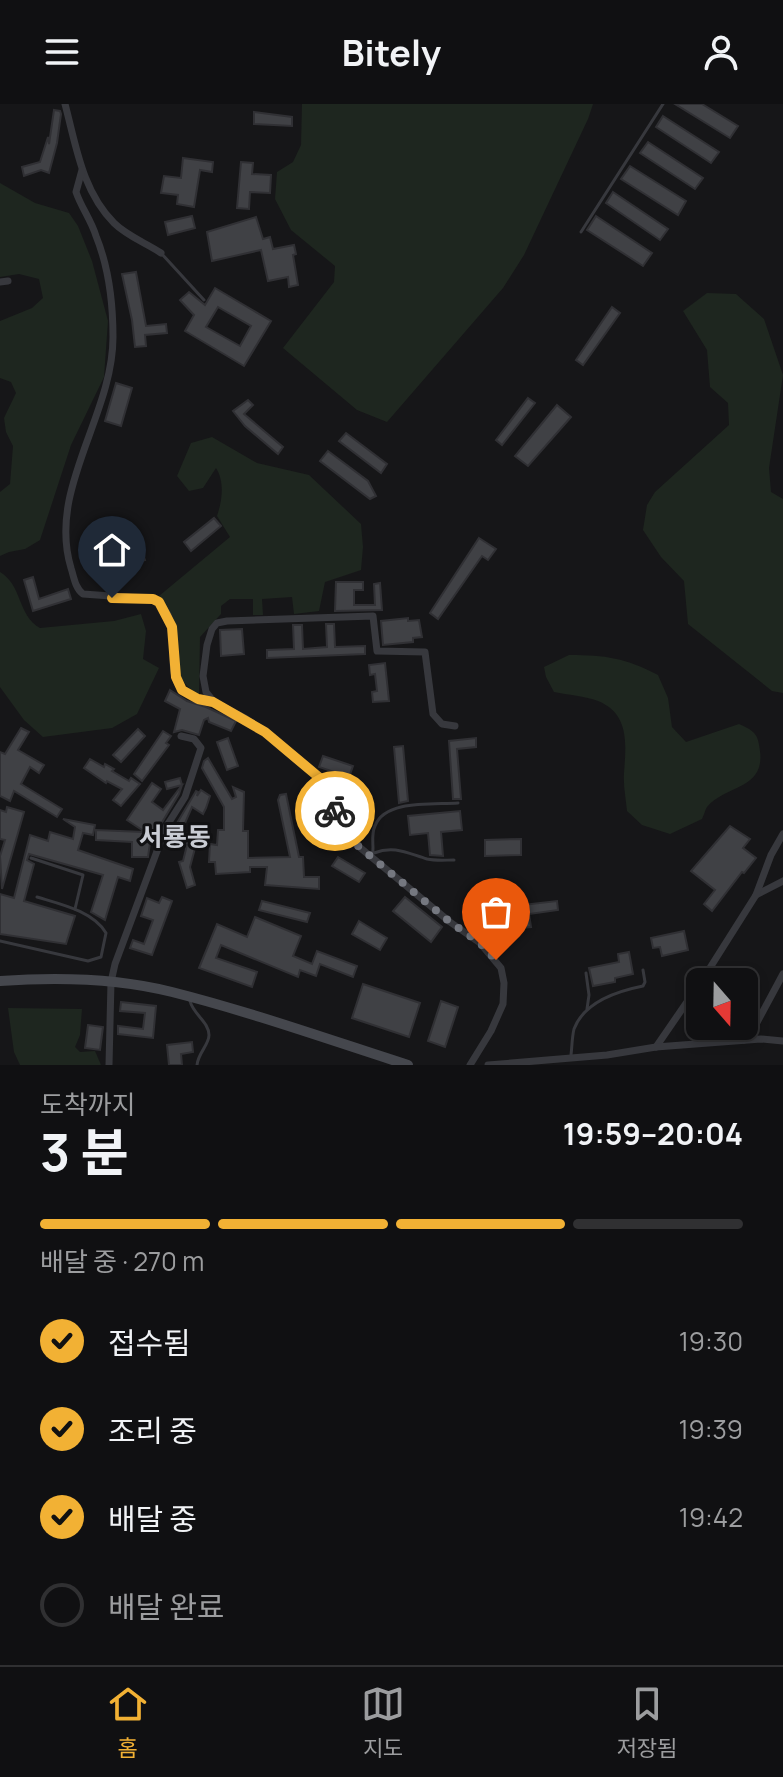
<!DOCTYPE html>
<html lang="ko">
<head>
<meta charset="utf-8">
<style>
  :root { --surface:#101012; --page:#1e1e20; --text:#f1f3f6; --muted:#9c9d9f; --line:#303032; --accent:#f2b134 }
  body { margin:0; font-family:Manrope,"Noto Sans KR",sans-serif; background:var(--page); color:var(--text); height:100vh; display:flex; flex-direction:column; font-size:30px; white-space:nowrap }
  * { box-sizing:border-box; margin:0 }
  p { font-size:26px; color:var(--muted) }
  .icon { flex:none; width:44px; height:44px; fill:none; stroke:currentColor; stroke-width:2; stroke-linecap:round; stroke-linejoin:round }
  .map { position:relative; height:961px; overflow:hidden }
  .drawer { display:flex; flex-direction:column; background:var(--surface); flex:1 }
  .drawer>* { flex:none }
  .needle { width:52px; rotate:160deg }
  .buttons { position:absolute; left:686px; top:864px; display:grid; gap:16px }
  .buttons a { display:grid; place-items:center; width:72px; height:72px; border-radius:12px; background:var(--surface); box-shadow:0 4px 12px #0003,0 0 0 2px var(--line); font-size:40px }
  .pin { position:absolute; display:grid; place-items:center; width:68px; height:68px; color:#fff; margin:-82px -34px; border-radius:50% 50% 50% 0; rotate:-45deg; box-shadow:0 0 8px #0007 }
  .pin .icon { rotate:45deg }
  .courier { position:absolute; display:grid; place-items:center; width:80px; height:80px; margin:-40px; border:6px solid #f2b134; border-radius:50%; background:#fff; color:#222; box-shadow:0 2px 10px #0007 }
  .overview em { font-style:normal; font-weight:700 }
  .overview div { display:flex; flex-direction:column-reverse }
  .overview { display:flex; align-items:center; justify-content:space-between; height:136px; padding:0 40px }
  h1 { font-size:52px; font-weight:700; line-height:60px }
  .bar { display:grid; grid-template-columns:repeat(4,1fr); gap:12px 8px; align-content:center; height:96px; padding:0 40px }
  .bar i { height:10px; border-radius:6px; background:var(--line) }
  .bar .selected { background:var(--accent) }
  .bar p { grid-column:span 4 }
  ol { padding:0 40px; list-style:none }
  li { display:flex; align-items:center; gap:24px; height:88px }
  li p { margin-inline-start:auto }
  li .icon { padding:8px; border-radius:50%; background:var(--accent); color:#111; stroke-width:4 }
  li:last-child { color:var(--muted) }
  li i { width:44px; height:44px; border:4px solid var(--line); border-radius:50% }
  header { display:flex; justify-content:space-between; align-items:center; height:104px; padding:0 40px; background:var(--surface); font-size:36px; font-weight:700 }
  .tabs { display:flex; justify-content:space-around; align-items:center; height:112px; border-top:2px solid var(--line); background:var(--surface); font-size:22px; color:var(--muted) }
  .tabs a { display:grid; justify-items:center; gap:4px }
  .tabs .selected { color:var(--accent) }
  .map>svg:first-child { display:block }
  .green { fill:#1e261f }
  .building { fill:#404145; stroke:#303034; stroke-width:2; fill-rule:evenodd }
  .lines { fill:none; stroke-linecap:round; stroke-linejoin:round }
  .lane { stroke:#37383d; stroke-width:3 }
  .street { stroke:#37383d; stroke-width:7 }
  .secondary { stroke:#45474d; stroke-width:10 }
  .done { stroke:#757880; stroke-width:8; stroke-dasharray:0 14.4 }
  .route { stroke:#f2b134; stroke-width:10 }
  .labels { text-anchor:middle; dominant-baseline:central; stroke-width:6; stroke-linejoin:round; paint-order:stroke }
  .quarter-label { font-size:26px; font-weight:bold; fill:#c9ccd4; stroke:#111113 }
</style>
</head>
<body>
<header><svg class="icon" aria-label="menu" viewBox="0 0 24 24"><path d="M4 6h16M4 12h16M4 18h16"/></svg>Bitely<svg class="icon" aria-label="person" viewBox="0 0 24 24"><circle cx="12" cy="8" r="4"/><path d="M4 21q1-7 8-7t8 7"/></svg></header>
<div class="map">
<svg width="783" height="961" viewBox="0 0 783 961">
  <rect width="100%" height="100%" fill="#161618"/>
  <!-- green -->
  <g class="green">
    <path d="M302,0H593L588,15L524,151L503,184L387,318L357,306L283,244L334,178L335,162L291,126L275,95L277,68L293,58L301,41Z"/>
    <path d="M0,79L35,99L69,109L78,122L92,157L108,217L104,273L71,341L40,436L25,445L9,448L0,452V388L10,380L13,342L6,328L4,314L16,289L11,278L0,274V217L32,204L43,194L39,175L19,170L0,173Z"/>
    <path d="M707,189L736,190L764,215L783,271L769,364L771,388L783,395V589L772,587L688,520L684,477L661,453L643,426L647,401L655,388L729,321L728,299L710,283L707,246L683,207Z"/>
    <path d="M212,333L257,359L309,371L361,420L363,443L361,466L325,478L319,507L294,510L292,493L262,495L263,511H253V495H230L221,502V510L200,533L199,590C169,576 181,547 175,520C173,510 164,501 159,492L230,433L217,412C222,397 225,378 216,364L203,384L189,387L177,372L191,339Z"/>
    <path d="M0,468C23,482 17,511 40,524L114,517L141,510L146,527L143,555L159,564L137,610L112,624L43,633L24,616L0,583Z"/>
    <path d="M569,551C606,551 625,554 658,571L668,594L672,623L686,638L739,620C755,627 758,630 760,647C765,686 725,681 707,703C705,706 704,711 702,715L670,730L642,721L627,707C626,695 623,681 624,669C626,641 630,610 598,597C585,592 568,591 554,588L546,573L544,563Z"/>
    <path d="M8,904L82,905L80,931L75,943L80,948L95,947L101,961H20L14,948Z"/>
  </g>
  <!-- building -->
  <g class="building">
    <path d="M675,0H702L738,22L730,34Z"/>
    <path d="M54,6L60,7L61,10L57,39L49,69L41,66L24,72L22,63L40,58L48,33L49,40Z"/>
    <path d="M254,8L292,13V22L254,20Z"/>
    <path d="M663,12L719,48L711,59L656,23Z"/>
    <path d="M648,38L703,74L695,85L640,49Z"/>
    <path d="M183,54L213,58L212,68L200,66L194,103L177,100L178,91L161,89L164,72L181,74Z"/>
    <path d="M241,58L253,59L252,70L271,71L270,89L250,88L249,105L237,104Z"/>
    <path d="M630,62L686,97L678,111L621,75Z"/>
    <path d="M613,88L668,125L660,136L606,99Z"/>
    <path d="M192,112L195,124L168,131L165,118Z"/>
    <path d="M596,112L652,149L643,162L587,126Z"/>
    <path d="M256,113L263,135L270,133L273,145L294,141L296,150L293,151L298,181L289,183L288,173L268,177L261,146L212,157L207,128Z"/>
    <path d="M136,168L146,222L166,220L167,229L145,231L146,242L135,243L132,216L122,170Z"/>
    <path d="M215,184L271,217L244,262L185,227L194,211L180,196L189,188L205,201ZM218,203L251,222L240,242L206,223Z"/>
    <path d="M612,203L620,209L583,261L576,256Z"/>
    <path d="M116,279L132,284L121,322L105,317Z"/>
    <path d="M528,294L535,299L502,341L496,336Z"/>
    <path d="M248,296L253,301L244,310L283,343L278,350L245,322L233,307Z"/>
    <path d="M557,301L571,313L528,362L515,352Z"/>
    <path d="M346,329L387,360L381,369L339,337Z"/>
    <path d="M328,347L368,377L376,392L370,395L320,357Z"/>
    <path d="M214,414L221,422L191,447L184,438Z"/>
    <path d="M479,434L496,445L488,456L482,452L438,515L430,509Z"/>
    <path d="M140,442L145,456L95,471L91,457Z"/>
    <path d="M33,473L39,495L68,485L71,495L33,507L24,476Z"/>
    <path d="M336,478H363V486H354V501H375L374,480L380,479L382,506L335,507Z"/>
    <path d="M408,514V517L419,516L422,533L413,534V538L383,541L381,517Z"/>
    <path d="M326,520H334L335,543L365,542V550L267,554V546L294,545L293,521H302L303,545L327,543Z"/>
    <path d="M242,525L244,550L221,552L220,526Z"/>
    <path d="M385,559L389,597L373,598L372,588L377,587L375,570L370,571L369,561Z"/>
    <path d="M170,586L187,597L206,603L236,617L231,627L209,618L208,614L204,616L199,631L182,626L174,628L180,605L165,597Z"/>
    <path d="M21,624L29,628L18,646L44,661L39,669L30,663L21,680L62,705L57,713L14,687L10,697L0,692V648L5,650Z"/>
    <path d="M138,625L145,632L121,658L113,651Z"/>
    <path d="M163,627L171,632L166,639L169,641L142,677L134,670Z"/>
    <path d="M228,634L238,662L227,666L217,638Z"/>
    <path d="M476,634V643L457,645L461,695H453L449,637Z"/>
    <path d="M403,642L408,697L399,699L394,643Z"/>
    <path d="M323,652L353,662L349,673L319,663Z"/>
    <path d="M208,654L232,695L236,693L233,683L244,688L243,727H248V754L290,753L278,696L280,691L286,690L299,753H303L304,773H319V785L265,781L267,763H250V768L216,770L215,758H209L210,740L217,741L218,726H224V703L202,664L204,657Z"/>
    <path d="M90,655L104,663L105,660L114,665L112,667L129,677L131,674L140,680L121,702L113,696L122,685L107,677L106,679L84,664Z"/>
    <path d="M180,674L182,681L179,690L158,725L155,723L154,736L150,739L148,753H132V738L96,736V726L145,728L127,716L152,679L161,685L152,698L163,706L182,681L167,685L165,678Z"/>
    <path d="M201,686L210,692L206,704L203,710L192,703L181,728L198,733L190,763L195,781L187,784L179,758L183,757L187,741L170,731L196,687L198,688L197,692Z"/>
    <path d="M7,703L24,708L2,785L0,752L5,736L0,735V706L6,708Z"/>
    <path d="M460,707L462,726L441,728L443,752L430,751L428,729L410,731L408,712Z"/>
    <path d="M63,715L95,721L93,731L83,729L78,746L133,765L130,777L118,773L105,816L91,808L103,771L29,750L27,756L34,760L24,797L75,812L66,840L0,830V790L14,794L30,731L48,737L50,728L73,735L75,723Z"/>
    <path d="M730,722L750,735L743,744L756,754L744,769L742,768L712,807L704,800L715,786L691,767Z"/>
    <path d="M521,735V751L485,752V736Z"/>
    <path d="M338,753L365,769L359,778L332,762Z"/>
    <path d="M162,793L172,797L152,851L130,844L133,836L144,840L153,816L141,812L147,794L159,799Z"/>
    <path d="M405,793L442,823L431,838L393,807Z"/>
    <path d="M522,794L523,801L557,797L558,806L529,810L531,823L520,824L518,805L500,808L499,798Z"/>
    <path d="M262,797L310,809L307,818L259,806Z"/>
    <path d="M255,813L301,832L293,852L312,860L317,847L357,862L353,873L320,860L316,872L300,866L298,873L221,841L216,854L257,868L252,883L199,864L217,820L247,833Z"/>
    <path d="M359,817L387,834L380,846L352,830Z"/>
    <path d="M684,827L688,846L662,852L660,843L653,844L651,834Z"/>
    <path d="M629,848L633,870L615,874V878L593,882L589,864L619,858L618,850Z"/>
    <path d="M363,880L420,899L409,933L352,914Z"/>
    <path d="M441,897L458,903L445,943L428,937Z"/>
    <path d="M121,898L156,902L153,934L118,930V922L143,925L145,909L120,907Z"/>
    <path d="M88,921L103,923L100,946L85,944Z"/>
    <path d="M192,938L193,948L181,950L182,961H169L167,941Z"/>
  </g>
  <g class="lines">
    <!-- lane -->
    <g class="lane">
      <path d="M581,128L663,0"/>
      <path d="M161,149L204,196"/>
      <path d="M374,749C394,741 407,749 427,755C436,757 445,756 454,756"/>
      <path d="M372,753C375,743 370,732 375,722C385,695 435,701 458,699"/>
      <path d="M31,754L83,771L75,805"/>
      <path d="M0,837L88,857L101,853L106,829C93,807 60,800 37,793"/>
      <path d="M586,869L589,891L587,905"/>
      <path d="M190,897C193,910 209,918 209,931C209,941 198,949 197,961"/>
      <path d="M571,951C572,943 572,933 574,925C584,898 618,887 643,882L645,878L643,866"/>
    </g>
    <!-- street -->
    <g class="street">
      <path d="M65,0C76,41 82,87 114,119C127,132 146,139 161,149"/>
      <path d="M82,66L76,88C81,103 91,116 96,132C109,164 113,199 113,233C113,312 47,385 71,464C74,473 75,484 83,490L153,495C189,515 160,565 183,587C191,594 203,596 212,597"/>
      <path d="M0,178L8,177"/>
      <path d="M455,622L442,620L433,610L425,548L377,547L373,512L227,517L217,519L212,525L207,541L203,572L206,588L214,598L245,614L265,628L321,675L346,732L450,818L480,839L501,864L504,879L503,900L491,927L470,961"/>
      <path d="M756,791L783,777"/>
      <path d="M701,878L756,791L771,751L783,730"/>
      <path d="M744,936L754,924L783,870"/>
      <path d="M656,943L700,879"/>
      <path d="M109,961L111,878L115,860L166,723L185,693L201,644L194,635L181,632"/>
      <path d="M488,961L607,951L656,943L761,935L783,937"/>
    </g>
    <!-- secondary -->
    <path class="secondary" d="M0,877C56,873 117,874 172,888C251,908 330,936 408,961"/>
  </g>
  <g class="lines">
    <!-- done -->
    <path class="done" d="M335,707L346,732L450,818L480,839L496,856"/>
    <!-- route -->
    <path class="route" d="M112,494L153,495L159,498L172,523L176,573L182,586L198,595L213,598L265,628L321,675L335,707"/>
  </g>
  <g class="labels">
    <!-- quarter labels -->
    <g class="quarter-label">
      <text x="175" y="732">서룡동</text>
    </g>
  </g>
</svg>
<div class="buttons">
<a><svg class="needle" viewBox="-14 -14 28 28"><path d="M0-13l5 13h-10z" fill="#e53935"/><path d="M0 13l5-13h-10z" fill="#9c9d9f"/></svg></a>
</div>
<div class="pin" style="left:496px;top:856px;background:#ea580c"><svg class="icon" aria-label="bag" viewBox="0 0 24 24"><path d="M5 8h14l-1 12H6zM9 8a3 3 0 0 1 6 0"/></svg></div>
<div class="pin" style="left:112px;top:494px;background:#1f2937"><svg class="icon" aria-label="home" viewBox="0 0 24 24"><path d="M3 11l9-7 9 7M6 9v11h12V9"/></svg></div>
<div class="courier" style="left:335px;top:707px"><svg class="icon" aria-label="bike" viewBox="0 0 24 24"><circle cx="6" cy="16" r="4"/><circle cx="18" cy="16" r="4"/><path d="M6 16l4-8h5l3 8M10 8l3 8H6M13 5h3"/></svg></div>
</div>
<section class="drawer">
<div class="overview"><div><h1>3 분</h1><p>도착까지</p></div><em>19:59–20:04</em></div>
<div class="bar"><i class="selected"></i><i class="selected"></i><i class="selected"></i><i></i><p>배달 중 · 270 m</p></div>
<ol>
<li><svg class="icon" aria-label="check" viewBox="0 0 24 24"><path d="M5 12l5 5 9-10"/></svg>접수됨<p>19:30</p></li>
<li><svg class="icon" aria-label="check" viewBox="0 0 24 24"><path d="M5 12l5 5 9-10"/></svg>조리 중<p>19:39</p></li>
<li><svg class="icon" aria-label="check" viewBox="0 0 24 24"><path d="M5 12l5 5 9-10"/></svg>배달 중<p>19:42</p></li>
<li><i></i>배달 완료</li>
</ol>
</section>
<nav class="tabs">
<a class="selected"><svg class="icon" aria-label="home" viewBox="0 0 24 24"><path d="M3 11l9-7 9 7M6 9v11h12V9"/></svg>홈</a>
<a><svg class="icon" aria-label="map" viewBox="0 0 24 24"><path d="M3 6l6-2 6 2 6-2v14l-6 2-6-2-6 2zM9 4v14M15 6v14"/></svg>지도</a>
<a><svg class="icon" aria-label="saved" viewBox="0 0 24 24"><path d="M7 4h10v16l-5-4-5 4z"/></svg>저장됨</a>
</nav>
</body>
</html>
